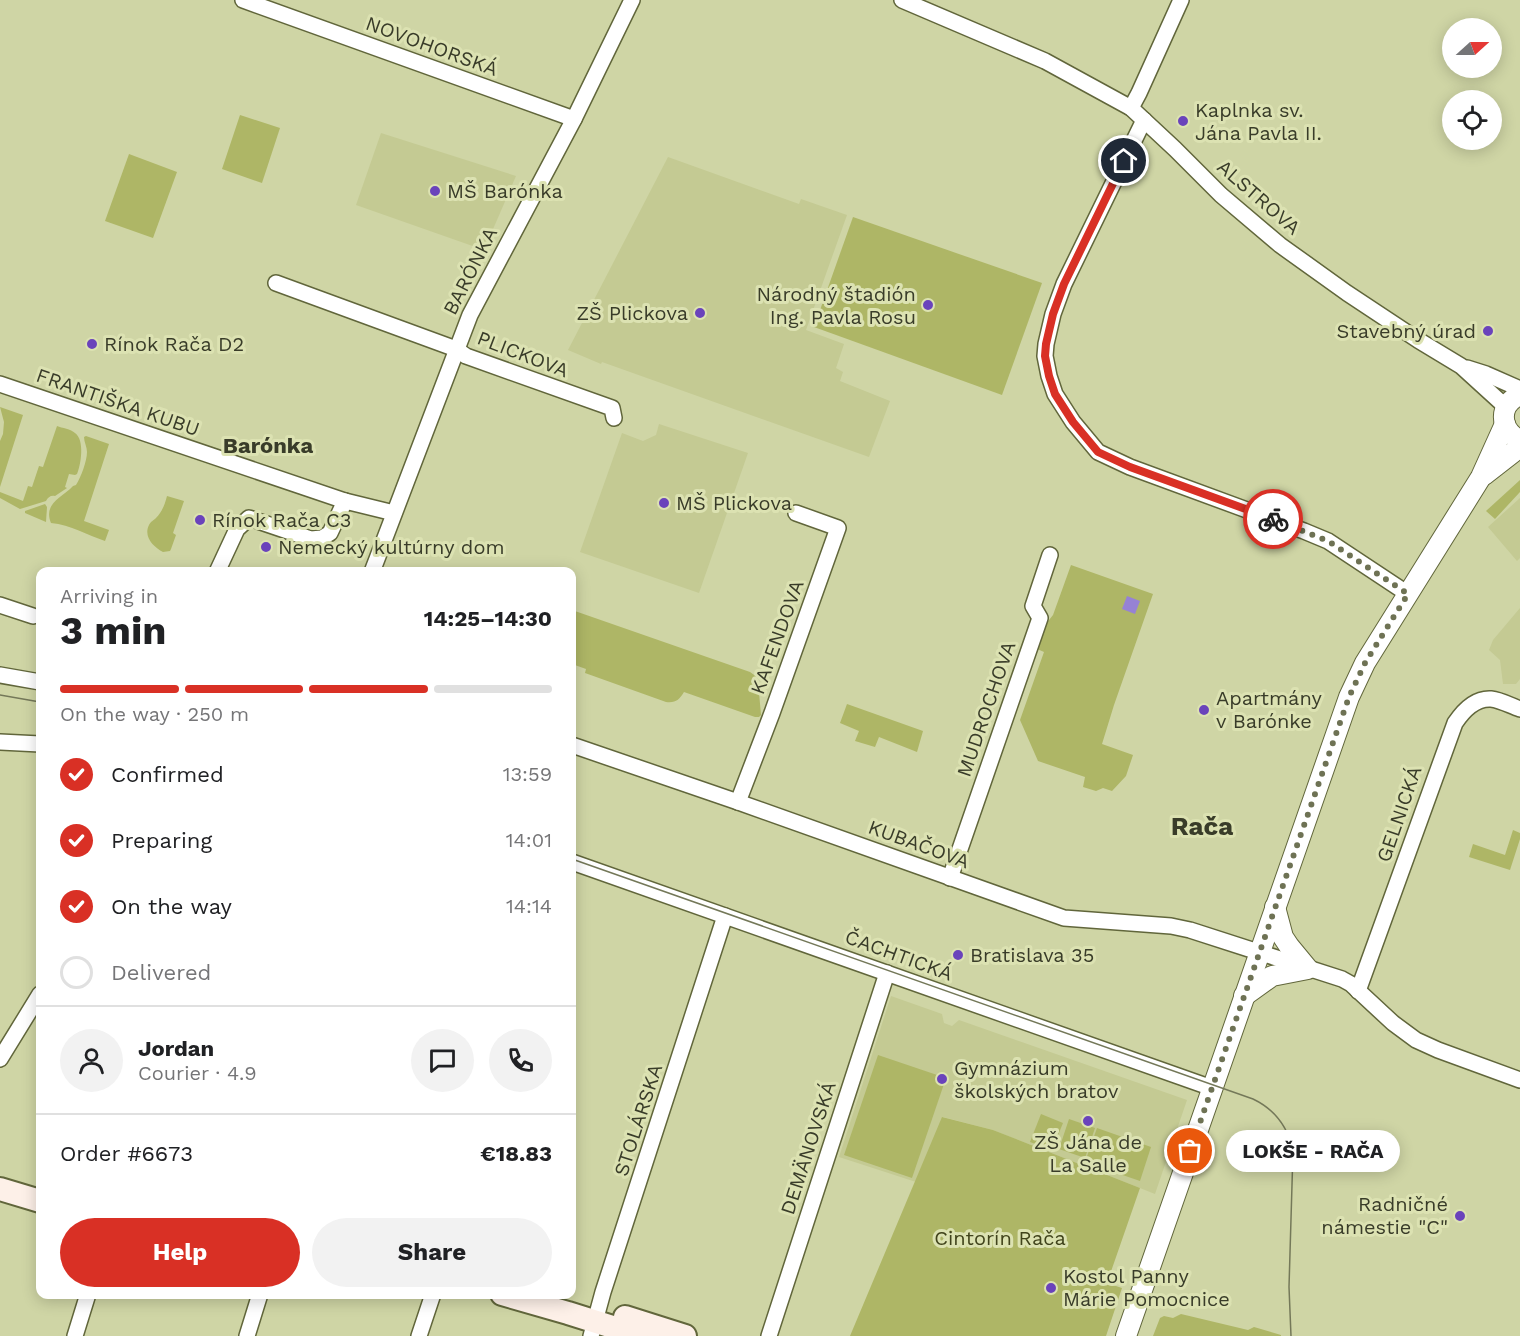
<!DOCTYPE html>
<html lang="en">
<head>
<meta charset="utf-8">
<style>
  :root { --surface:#fff; --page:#f2f2f2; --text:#202124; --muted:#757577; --line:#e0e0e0; --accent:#d93025 }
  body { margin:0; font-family:"Work Sans",sans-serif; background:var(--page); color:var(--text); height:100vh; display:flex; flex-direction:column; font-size:22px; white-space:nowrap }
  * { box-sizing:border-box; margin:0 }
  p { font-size:20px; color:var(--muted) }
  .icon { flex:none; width:33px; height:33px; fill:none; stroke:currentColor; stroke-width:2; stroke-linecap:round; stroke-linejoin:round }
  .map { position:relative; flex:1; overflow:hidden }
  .drawer { position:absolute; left:36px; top:567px; width:540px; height:732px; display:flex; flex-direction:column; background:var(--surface); border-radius:12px; box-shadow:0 3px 15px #0003 }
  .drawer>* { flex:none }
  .needle { width:39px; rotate:69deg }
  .buttons { position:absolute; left:1442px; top:18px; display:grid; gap:12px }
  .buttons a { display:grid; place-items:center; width:60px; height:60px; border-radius:50%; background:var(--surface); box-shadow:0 3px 15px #0003; font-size:30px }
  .pin { position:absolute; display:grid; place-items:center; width:51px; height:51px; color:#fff; margin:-26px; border:3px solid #fff; border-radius:50%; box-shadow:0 2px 6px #0007 }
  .courier { position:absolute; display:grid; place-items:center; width:60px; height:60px; margin:-30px; border:4px solid #d93025; border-radius:50%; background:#fff; color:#222; box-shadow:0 2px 8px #0007 }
  .bubble { position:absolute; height:42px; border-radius:21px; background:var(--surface); box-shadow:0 3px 15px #0003; font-size:20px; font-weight:700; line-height:42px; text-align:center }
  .head em { font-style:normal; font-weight:700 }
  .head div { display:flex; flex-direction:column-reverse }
  .head { display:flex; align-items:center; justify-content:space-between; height:102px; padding:0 24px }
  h1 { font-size:39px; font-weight:700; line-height:45px }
  .bar { display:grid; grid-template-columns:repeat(4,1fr); gap:9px 6px; align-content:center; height:72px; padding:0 24px }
  .bar i { height:8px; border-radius:4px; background:var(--line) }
  .bar .current { background:var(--accent) }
  .bar p { grid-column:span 4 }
  .line { display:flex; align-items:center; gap:15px; padding:0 24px; border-top:2px solid var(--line) }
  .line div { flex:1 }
  .round { display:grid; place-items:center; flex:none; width:63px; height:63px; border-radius:32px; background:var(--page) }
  ol { padding:0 24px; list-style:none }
  li { display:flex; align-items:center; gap:18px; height:66px }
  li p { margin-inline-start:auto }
  li .icon { padding:6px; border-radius:50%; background:var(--accent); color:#fff; stroke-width:4 }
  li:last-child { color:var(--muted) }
  li i { width:33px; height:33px; border:3px solid var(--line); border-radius:50% }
  .cta { display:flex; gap:12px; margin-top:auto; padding:12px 24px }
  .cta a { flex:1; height:69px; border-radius:36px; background:var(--accent); color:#fff; font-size:24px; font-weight:700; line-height:69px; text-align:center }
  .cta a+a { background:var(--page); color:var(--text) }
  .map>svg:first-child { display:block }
  .built { fill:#c4ca93 }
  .green { fill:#aeb666 }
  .water { fill:#9682d4 }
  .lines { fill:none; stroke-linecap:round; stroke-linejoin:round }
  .minor-casing { stroke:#61663b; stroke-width:18 }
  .tertiary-casing { stroke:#61663b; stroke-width:22 }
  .secondary-casing { stroke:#61663b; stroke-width:26 }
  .minor { stroke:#fff; stroke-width:15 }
  .tertiary { stroke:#fff; stroke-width:20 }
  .secondary { stroke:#fdf0e8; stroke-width:22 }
  .tram { stroke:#747859; stroke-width:1.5 }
  .done { stroke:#6e7254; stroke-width:6; stroke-dasharray:0 10.8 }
  .route { stroke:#d93025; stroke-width:8 }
  .poi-dot { fill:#6a43bb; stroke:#dce2b2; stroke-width:2 }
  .labels { text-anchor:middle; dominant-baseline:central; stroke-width:6; stroke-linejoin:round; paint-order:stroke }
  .street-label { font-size:20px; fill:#393c29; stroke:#dce2b2 }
  .poi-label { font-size:20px; fill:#393c29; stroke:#dce2b2; text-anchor:start }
  .park-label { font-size:20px; fill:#40431b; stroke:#dce2b2 }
  .quarter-label { font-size:22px; font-weight:bold; fill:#393c29; stroke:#dce2b2 }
  .district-label { font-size:26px; font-weight:bold; fill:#393c29; stroke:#dce2b2 }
</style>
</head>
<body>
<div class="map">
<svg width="1520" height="1336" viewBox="0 0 1520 1336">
  <rect width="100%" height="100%" fill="#cfd5a5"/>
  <!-- built -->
  <g class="built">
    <path d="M381,133L516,176L484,250L356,205Z"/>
    <path d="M668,157L799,204L801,199L847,215L806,330L844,344L836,368L843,372L840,381L890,401L869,457L602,362L601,364L568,350Z"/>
    <path d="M659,424L748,453L699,593L580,552L622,433L643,441L656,435Z"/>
    <path d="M1520,498V558L1517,561L1488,527Z"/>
    <path d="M1520,608V679L1516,684H1503L1500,660L1489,650L1493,640Z"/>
    <path d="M891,996L942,1014L944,1023L952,1026L959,1020L1187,1100L1155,1194L993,1130L943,1117L916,1182L839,1157Z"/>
  </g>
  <!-- green -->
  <g class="green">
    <path d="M240,115L280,128L262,183L222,169Z"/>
    <path d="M129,154L177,172L153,238L105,221Z"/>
    <path d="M853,217L1042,283L1002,395L814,327Z"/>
    <path d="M0,407L23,415L0,487V441L3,434L4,422Z"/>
    <path d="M57,426C62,428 71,429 75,433C85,440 81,465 77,474L75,475L69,474L65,487L67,488L55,496C51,495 48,497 46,501L20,509L0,498V492L23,501L28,486L32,487L39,466L43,467Z"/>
    <path d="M86,436L109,444L84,521L109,530L105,541C87,535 71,525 51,523C43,503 62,498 73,486L76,485C81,477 87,461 87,452C87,447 84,442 84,437Z"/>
    <path d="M1520,480V492L1495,519L1486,511Z"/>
    <path d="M167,496L184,501L173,533L176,535L171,549L170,551L163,552C154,547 143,537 149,525C151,521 153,521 156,518C162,512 165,504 167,496Z"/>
    <path d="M45,504L47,507L46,522L25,513V511Z"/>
    <path d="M1071,565L1153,594L1114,705L1102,744L1133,755L1126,776L1112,791L1103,788L1096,791L1083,787L1085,777L1038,761L1020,720L1044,652L1035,648L1042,629L1053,615Z"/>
    <path d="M572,610L750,672L757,677L758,681L761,715L759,717H755L684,692C679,700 676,703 666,702L585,673L586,669L572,664Z"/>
    <path d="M847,704L923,731L917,752L879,737L875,747L855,741L859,731L840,723Z"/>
    <path d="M1513,830L1520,833V839L1510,870L1469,857L1473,844L1505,855Z"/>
    <path d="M878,1055L946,1078L912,1178L844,1155Z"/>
    <path d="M1041,1114L1063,1123L1052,1150L1030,1142Z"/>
    <path d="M942,1117L993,1130L1140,1188L1107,1283L1122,1288L1106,1336H850Z"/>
    <path d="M1069,1119L1095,1128L1085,1158L1059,1149Z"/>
    <path d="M1097,1128L1151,1147L1140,1181L1085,1162Z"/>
    <path d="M1181,1314L1248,1330L1254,1327L1281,1335V1336H1153L1160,1318L1164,1316L1173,1318Z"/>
  </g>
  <!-- water -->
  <path class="water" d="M1127,596L1140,601L1135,614L1122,609Z"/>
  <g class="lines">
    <!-- minor casing -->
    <g class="minor-casing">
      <g id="minor">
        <path d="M243,0L574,119"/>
        <path d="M902,0L1045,61L1131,108L1175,149L1221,195L1280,245L1347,293L1418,340L1461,366L1506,407"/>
        <path d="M1131,108L1139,93L1181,0"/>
        <path d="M1144,120L1064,284L1053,314L1046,344L1045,356L1049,376L1055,394L1073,422L1098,452L1130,467L1304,531L1328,541L1408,594"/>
        <path d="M276,283L456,349L466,356L612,408L614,418"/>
        <path d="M1467,368L1486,374L1520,389"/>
        <path d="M0,384L345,501L394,513"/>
        <path d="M217,572L237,529L249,518L311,539L322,538L330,533L345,501"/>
        <path d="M372,572L470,315L574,119L632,0"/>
        <path d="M0,605L33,616"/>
        <path d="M0,675L40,682"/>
        <path d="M0,742L40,744"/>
        <path d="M572,745L738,802L1064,918L1171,926L1190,930L1342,979L1351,984L1393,1023L1416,1040L1438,1050L1520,1080"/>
        <path d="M738,802L772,713L838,528L796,513"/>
        <path d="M572,862L1212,1088"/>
        <path d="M950,878L1040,618L1033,606L1050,555"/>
        <path d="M1358,991L1455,723C1463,711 1475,698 1491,699C1501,700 1511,706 1520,709"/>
        <path d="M0,1059L40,994"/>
        <path d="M75,1336L88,1294"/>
        <path d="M247,1336L260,1294"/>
        <path d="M419,1336L433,1294"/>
        <path d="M591,1336L603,1292L725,916"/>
        <path d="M769,1336L887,973"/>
      </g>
    </g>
    <!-- tertiary casing -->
    <g class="tertiary-casing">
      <g id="tertiary">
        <path d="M1520,395C1498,404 1499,430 1520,440"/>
        <path d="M1484,475L1520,447"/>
        <path d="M1244,996L1272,976L1308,969L1289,946L1283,937L1275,907"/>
        <path d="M1126,1336L1349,697L1365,663L1481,477L1505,424"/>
      </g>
    </g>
    <!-- secondary casing -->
    <g class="secondary-casing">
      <g id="secondary">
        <path d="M0,1189L40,1201"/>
        <path d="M502,1294L568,1313L641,1336"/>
        <path d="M625,1317L685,1336"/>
      </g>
    </g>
    <!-- minor -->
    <use href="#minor" class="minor"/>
    <!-- tertiary -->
    <use href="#tertiary" class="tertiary"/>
    <!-- secondary -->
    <use href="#secondary" class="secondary"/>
    <!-- tram -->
    <g class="tram">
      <path d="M0,695L40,702"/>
      <path d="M572,859L1253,1099C1276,1110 1288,1127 1293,1151L1289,1287L1291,1336"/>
    </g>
  </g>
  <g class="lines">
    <!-- done -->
    <path class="done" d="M1190,1151L1349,697L1365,663L1408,594L1328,541L1273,519"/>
    <!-- route -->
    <path class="route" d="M1124,161L1064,284L1053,314L1046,344L1045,356L1049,376L1055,394L1073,422L1098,452L1130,467L1273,519"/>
  </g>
  <!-- markers -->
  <g class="poi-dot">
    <circle cx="1183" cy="121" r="6"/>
    <circle cx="435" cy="191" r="6"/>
    <circle cx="928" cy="305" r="6"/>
    <circle cx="700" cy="313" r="6"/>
    <circle cx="1488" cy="331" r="6"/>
    <circle cx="92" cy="344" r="6"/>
    <circle cx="664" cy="503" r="6"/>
    <circle cx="200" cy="520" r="6"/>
    <circle cx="266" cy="547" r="6"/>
    <circle cx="1204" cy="710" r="6"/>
    <circle cx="958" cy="955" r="6"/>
    <circle cx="942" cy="1079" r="6"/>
    <circle cx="1088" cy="1121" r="6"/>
    <circle cx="1460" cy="1216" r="6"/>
    <circle cx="1051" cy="1288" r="6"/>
  </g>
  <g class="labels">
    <!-- street labels -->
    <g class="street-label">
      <text transform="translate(432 46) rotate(20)">NOVOHORSKÁ</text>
      <text transform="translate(1259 197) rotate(41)">ALSTROVA</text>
      <text transform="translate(470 271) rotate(-63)">BARÓNKA</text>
      <text transform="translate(523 354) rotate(21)">PLICKOVA</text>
      <text transform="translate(118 402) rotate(19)">FRANTIŠKA KUBU</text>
      <text transform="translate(777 637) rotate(-70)">KAFENDOVA</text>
      <text transform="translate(986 709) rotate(-71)">MUDROCHOVA</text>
      <text transform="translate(1399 814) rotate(-71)">GELNICKÁ</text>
      <text transform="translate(919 844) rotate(20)">KUBAČOVA</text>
      <text transform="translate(899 955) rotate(20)">ČACHTICKÁ</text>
      <text transform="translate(638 1120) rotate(-72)">STOLÁRSKA</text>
      <text transform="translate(808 1148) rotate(-72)">DEMÄNOVSKÁ</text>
    </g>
    <!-- poi labels -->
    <g class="poi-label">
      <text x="1195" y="110">Kaplnka sv.<tspan x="1195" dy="23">Jána Pavla II.</tspan></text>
      <text x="447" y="191">MŠ Barónka</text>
      <text x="916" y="294" text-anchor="end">Národný štadión<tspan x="916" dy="23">Ing. Pavla Rosu</tspan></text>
      <text x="688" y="313" text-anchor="end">ZŠ Plickova</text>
      <text x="1476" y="331" text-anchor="end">Stavebný úrad</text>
      <text x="104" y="344">Rínok Rača D2</text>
      <text x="676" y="503">MŠ Plickova</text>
      <text x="212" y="520">Rínok Rača C3</text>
      <text x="278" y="547">Nemecký kultúrny dom</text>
      <text x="1216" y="698">Apartmány<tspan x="1216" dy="23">v Barónke</tspan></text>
      <text x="970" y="955">Bratislava 35</text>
      <text x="954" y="1068">Gymnázium<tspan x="954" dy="23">školských bratov</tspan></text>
      <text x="1088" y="1142" text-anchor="middle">ZŠ Jána de<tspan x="1088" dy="23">La Salle</tspan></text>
      <text x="1448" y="1204" text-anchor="end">Radničné<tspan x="1448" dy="23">námestie "C"</tspan></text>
      <text x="1063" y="1276">Kostol Panny<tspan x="1063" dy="23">Márie Pomocnice</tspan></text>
    </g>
    <!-- park labels -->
    <g class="park-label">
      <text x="1000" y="1238">Cintorín Rača</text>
    </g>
    <!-- quarter labels -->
    <g class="quarter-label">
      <text x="268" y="445">Barónka</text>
    </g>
    <!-- district labels -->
    <g class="district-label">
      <text x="1202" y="826">Rača</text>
    </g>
  </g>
</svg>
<div class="buttons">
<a><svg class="needle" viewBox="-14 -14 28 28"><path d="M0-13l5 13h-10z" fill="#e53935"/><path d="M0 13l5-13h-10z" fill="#757577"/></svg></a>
<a><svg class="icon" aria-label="locate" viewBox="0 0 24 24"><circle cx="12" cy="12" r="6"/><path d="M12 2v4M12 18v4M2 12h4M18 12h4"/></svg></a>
</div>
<div class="pin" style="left:1190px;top:1151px;background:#ea580c"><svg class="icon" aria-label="bag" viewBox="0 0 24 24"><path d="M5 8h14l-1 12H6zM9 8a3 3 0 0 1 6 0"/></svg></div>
<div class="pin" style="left:1124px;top:161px;background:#1f2937"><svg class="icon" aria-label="home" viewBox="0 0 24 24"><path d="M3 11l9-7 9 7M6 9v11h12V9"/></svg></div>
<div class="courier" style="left:1273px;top:519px"><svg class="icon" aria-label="bike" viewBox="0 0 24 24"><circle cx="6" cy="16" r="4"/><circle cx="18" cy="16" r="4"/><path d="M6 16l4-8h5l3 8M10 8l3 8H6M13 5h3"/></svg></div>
<div class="bubble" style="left:1226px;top:1130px;width:174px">LOKŠE - RAČA</div>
<section class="drawer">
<div class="head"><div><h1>3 min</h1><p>Arriving in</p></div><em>14:25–14:30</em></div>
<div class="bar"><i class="current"></i><i class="current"></i><i class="current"></i><i></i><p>On the way · 250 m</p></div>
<ol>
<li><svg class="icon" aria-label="check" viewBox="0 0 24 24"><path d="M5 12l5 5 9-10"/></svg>Confirmed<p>13:59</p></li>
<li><svg class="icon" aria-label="check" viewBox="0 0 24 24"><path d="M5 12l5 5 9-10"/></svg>Preparing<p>14:01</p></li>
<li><svg class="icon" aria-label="check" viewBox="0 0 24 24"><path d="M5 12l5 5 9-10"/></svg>On the way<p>14:14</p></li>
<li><i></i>Delivered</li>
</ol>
<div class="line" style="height:108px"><a class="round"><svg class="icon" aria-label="person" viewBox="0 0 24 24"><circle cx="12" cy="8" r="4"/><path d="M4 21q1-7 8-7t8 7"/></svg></a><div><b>Jordan</b><p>Courier · 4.9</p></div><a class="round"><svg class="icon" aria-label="chat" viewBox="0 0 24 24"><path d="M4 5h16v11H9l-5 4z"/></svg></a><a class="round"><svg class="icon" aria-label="phone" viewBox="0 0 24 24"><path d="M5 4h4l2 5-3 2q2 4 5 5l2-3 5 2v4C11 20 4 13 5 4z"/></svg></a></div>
<div class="line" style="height:78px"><div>Order #6673</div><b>€18.83</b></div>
<div class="cta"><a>Help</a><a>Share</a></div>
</section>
</div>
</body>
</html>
